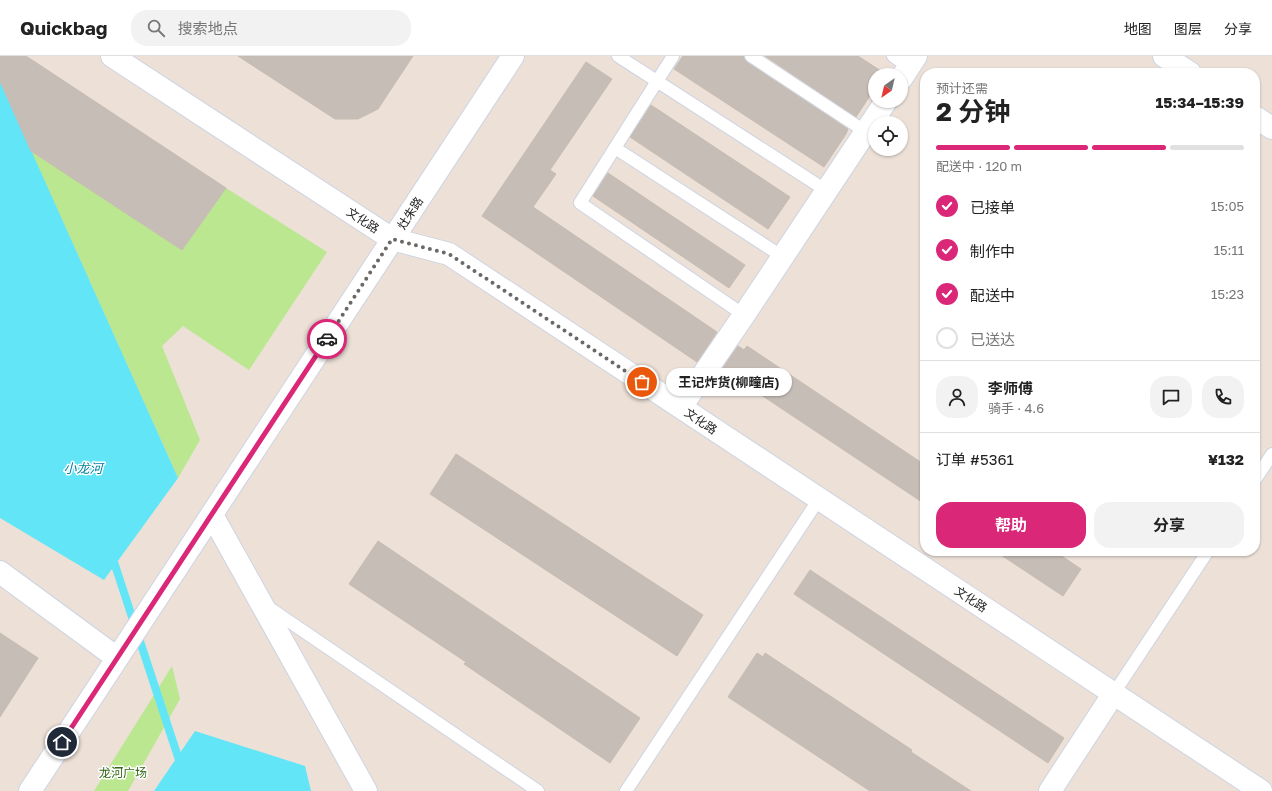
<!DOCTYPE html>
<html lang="zh">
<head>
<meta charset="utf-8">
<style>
  :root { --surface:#fff; --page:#f2f2f2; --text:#222; --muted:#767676; --line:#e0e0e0; --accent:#db2777 }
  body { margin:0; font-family:"Golos Text","Noto Sans SC",sans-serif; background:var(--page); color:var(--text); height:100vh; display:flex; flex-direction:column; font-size:15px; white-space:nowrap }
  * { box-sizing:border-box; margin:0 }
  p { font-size:13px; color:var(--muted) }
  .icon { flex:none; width:22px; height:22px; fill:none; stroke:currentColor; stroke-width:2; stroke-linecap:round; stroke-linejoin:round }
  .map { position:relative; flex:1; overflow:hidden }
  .panel { position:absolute; left:920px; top:12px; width:340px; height:488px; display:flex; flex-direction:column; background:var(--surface); border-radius:16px; box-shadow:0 1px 3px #0004 }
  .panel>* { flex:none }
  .needle { width:26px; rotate:214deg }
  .fabs { position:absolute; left:868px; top:12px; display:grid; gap:8px }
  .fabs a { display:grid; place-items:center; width:40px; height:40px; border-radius:50%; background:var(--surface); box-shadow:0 1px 3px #0004; font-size:20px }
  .pin { position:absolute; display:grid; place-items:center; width:34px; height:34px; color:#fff; margin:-17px; border:2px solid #fff; border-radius:50%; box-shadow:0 1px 4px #0007 }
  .courier { position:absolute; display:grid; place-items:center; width:40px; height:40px; margin:-20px; border:3px solid #db2777; border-radius:50%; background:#fff; color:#222; box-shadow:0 1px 5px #0007 }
  .bubble { position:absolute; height:28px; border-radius:14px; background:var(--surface); box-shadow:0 1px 3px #0004; font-size:13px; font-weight:700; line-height:28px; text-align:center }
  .head em { font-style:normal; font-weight:700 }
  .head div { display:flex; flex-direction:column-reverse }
  .head { display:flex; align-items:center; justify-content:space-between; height:68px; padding:0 16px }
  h1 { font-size:26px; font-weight:700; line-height:30px }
  .bar { display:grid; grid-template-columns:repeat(4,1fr); gap:6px 4px; align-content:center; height:48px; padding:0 16px }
  .bar i { height:5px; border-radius:3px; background:var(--line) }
  .bar .active { background:var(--accent) }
  .bar p { grid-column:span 4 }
  .line { display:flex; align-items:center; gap:10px; padding:0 16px; border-top:1px solid var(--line) }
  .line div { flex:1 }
  .round { display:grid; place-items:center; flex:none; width:42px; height:42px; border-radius:16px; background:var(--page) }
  ol { padding:0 16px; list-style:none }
  li { display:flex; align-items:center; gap:12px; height:44px }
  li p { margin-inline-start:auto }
  li .icon { padding:4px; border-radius:50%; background:var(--accent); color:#fff; stroke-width:4 }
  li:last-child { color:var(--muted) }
  li i { width:22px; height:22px; border:2px solid var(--line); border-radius:50% }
  .button { display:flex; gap:8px; margin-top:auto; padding:8px 16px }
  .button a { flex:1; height:46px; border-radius:16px; background:var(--accent); color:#fff; font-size:16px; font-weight:700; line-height:46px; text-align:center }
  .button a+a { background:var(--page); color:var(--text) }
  header { display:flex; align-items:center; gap:24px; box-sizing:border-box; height:56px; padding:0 20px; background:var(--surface); border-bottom:1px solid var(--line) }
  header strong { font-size:19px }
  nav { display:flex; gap:22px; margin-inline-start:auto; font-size:14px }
  .search { width:280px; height:36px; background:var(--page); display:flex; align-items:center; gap:10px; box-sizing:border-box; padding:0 14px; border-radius:16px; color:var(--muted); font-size:15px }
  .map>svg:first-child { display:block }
  .green { fill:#bae78f }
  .water { fill:#61e5f7 }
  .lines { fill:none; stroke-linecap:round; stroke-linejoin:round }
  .stream { stroke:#61e5f7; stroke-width:8 }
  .building { fill:#c6bdb7; stroke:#c7bcb1 }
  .service-casing { stroke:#cdd4e2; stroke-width:14 }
  .minor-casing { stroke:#cdd4e2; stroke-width:24 }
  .tertiary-casing { stroke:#cdd4e2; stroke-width:24 }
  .secondary-casing { stroke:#cdd4e2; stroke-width:24 }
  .service { stroke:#fff; stroke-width:12 }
  .minor { stroke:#fff; stroke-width:22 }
  .tertiary { stroke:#fff; stroke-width:22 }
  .secondary { stroke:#fff; stroke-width:22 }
  .done { stroke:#6c6865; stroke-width:4; stroke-dasharray:0 7.2 }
  .route { stroke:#db2777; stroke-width:5 }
  .labels { text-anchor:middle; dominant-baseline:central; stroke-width:3; stroke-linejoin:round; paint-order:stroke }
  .street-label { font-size:12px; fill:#272727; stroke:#fff }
  .park-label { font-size:12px; fill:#316814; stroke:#fff }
  .water-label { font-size:13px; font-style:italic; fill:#0380a0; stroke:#fff }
</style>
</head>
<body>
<header>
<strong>Quickbag</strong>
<div class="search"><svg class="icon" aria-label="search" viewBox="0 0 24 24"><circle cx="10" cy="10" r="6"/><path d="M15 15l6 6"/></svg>搜索地点</div>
<nav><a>地图</a><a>图层</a><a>分享</a></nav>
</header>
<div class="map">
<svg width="1272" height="735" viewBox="0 0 1272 735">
  <rect width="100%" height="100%" fill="#ece0d7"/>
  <!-- green -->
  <g class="green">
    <path d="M31,95L182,194L226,132L327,196L249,314L183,270L162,290L200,384L178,422Z"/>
    <path d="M172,610L180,643L128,735H94Z"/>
  </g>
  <!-- water -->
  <g class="water">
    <path d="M0,25L178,422L104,524L0,462Z"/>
    <path d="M195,675L305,710L311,735H154Z"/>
  </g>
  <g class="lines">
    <!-- stream -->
    <path class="stream" d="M112,500L181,710"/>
  </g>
  <!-- building -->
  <g class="building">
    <path d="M0,0H26L226,132L182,194L31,95L0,25Z"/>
    <path d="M238,0H413L378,53L358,63H335Z"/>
    <path d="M683,0H744L747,6L848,73L846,78L824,111L674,13Z"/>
    <path d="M765,0H858L884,17L883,19H875V32L856,61Z"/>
    <path d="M586,6L612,23L550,114L556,118L533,151L717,276L697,306L482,160Z"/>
    <path d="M651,49L790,141L768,173L630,81Z"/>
    <path d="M608,117L745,209L729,232L593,140Z"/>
    <path d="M738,290L744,294L747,290L925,409V448L722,313Z"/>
    <path d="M456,398L703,559L677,600L430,438Z"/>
    <path d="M378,485L640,662L610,707L464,608L466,606L349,528Z"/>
    <path d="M995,495H1054L1081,513L1063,540Z"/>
    <path d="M810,514L1064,682L1048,707L794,538Z"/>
    <path d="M0,577L38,602L0,661Z"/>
    <path d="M757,597L763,601L765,597L912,694L911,696L971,735H870L728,641Z"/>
  </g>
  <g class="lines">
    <!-- service casing -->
    <g class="service-casing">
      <g id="service">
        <path d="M618,0L827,135"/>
        <path d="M673,0L580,147L744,259"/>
        <path d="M751,0L866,76"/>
        <path d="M893,0L909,11"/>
        <path d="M615,92L783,201"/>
        <path d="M1255,424L1272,398"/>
        <path d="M268,551L538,735"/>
        <path d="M1114,637L1208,495"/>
        <path d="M626,735L819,443"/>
      </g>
    </g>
    <!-- minor casing -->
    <g class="minor-casing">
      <g id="minor">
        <path d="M1164,0L1190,17"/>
        <path d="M901,23L916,0"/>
        <path d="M1255,61L1272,72"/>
        <path d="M681,351L744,259L886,45"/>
        <path d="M212,459L366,735"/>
        <path d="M0,516L117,602"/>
        <path d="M1050,735L1114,637"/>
      </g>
    </g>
    <!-- tertiary casing -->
    <g class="tertiary-casing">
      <path id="tertiary" d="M112,0L392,183L449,198L1261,735"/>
    </g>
    <!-- secondary casing -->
    <g class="secondary-casing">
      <path id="secondary" d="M30,735L513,0"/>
    </g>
    <!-- service -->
    <use href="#service" class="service"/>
    <!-- minor -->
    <use href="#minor" class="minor"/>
    <!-- tertiary -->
    <use href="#tertiary" class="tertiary"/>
    <!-- secondary -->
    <use href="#secondary" class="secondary"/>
  </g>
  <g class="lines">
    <!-- done -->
    <path class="done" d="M327,283L392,183L449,198L642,326"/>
    <!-- route -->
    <path class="route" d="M62,686L327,283"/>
  </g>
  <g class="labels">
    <!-- street labels -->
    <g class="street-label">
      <text transform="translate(410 157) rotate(-57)">灶朱路</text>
      <text transform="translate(363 164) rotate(33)">文化路</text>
      <text transform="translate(701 365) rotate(34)">文化路</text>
      <text transform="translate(971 543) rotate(33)">文化路</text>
    </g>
    <!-- park labels -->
    <g class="park-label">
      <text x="123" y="716">龙河广场</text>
    </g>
    <!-- water labels -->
    <g class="water-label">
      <text x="83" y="412">小龙河</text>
    </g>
  </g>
</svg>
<div class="fabs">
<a><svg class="needle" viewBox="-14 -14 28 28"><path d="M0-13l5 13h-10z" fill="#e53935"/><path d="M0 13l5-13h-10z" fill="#767676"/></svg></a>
<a><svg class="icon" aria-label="locate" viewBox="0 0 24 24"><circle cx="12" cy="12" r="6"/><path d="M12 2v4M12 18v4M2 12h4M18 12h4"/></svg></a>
</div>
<div class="pin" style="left:642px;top:326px;background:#ea580c"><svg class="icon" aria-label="bag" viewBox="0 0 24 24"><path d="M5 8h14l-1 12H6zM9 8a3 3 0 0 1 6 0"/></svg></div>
<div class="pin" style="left:62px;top:686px;background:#1f2937"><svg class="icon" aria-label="home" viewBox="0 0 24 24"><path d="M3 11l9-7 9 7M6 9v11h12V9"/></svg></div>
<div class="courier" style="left:327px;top:283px"><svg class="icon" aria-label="car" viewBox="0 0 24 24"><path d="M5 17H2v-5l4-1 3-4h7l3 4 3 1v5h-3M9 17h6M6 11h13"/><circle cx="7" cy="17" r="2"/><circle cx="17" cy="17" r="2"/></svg></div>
<div class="bubble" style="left:666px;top:312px;width:126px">王记炸货(柳疃店)</div>
<section class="panel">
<div class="head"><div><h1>2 分钟</h1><p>预计还需</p></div><em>15:34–15:39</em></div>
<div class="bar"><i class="active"></i><i class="active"></i><i class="active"></i><i></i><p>配送中 · 120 m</p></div>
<ol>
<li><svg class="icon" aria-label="check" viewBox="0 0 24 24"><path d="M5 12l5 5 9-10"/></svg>已接单<p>15:05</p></li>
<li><svg class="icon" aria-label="check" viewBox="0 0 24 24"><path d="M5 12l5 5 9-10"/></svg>制作中<p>15:11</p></li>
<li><svg class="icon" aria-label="check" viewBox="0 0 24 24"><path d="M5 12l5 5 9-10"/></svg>配送中<p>15:23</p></li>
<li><i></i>已送达</li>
</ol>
<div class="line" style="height:72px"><a class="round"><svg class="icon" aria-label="person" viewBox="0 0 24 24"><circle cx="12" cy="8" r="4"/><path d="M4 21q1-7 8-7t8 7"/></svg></a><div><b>李师傅</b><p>骑手 · 4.6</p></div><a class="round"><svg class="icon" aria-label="chat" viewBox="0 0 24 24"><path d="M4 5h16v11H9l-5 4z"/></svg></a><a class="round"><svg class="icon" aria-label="phone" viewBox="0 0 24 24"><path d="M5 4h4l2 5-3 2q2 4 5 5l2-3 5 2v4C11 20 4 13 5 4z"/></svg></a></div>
<div class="line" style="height:52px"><div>订单 #5361</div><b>¥132</b></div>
<div class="button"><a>帮助</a><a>分享</a></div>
</section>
</div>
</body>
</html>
